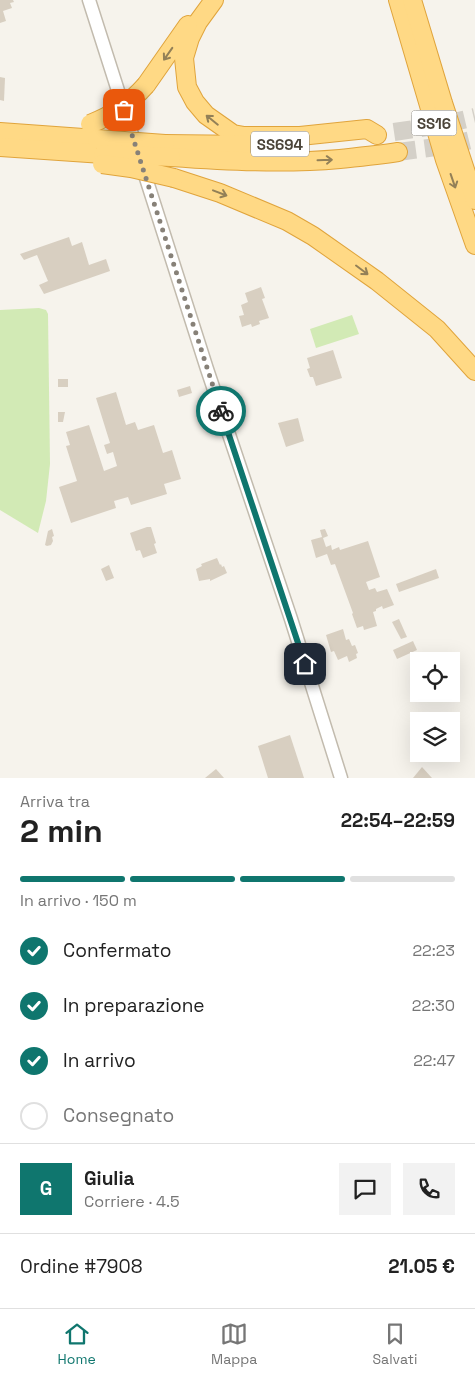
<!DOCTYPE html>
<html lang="it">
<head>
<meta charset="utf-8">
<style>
  :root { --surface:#fff; --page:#f2f2f2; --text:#222; --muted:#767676; --line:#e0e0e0; --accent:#0f766e }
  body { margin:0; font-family:"Space Grotesk",sans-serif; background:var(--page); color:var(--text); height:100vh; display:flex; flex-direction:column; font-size:19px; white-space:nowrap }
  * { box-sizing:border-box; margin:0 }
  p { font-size:16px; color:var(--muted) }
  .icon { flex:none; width:28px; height:28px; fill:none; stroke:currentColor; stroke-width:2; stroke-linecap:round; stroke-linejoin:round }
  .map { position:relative; height:778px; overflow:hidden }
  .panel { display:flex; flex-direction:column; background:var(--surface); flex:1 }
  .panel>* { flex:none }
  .tools { position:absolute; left:410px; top:652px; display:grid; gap:10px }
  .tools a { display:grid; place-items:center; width:50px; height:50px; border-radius:0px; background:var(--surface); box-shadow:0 5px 20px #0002; font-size:25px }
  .pin { position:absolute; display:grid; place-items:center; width:42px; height:42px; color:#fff; margin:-21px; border-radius:10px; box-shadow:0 2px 8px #0006 }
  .courier { position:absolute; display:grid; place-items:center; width:50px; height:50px; margin:-25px; border:4px solid #0f766e; border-radius:50%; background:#fff; color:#222; box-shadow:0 1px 6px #0007 }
  .overview em { font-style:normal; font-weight:800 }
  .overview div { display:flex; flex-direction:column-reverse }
  .overview { display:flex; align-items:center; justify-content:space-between; height:85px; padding:0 20px }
  h1 { font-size:32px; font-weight:800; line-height:38px }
  .bar { display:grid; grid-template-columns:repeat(4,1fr); gap:8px 5px; align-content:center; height:60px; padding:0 20px }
  .bar i { height:6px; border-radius:4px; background:var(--line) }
  .bar .active { background:var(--accent) }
  .bar p { grid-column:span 4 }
  .line { display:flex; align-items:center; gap:12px; padding:0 20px; border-top:1px solid var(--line) }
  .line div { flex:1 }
  .round { display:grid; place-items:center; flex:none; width:52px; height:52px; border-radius:0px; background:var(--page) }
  ol { padding:0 20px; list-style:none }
  li { display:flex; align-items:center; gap:15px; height:55px }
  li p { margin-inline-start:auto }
  li .icon { padding:5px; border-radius:50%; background:var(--accent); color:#fff; stroke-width:4 }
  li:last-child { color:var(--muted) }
  li i { width:28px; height:28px; border:2px solid var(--line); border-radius:50% }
  .menu { display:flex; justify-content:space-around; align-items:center; height:70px; border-top:1px solid var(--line); background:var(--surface); font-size:14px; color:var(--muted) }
  .menu a { display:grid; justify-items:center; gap:2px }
  .menu .active { color:var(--accent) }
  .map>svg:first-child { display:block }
  .green { fill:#d2eab5 }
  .building { fill:#d8cfc1 }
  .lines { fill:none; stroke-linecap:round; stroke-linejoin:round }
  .trunk-tunnel { stroke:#d4d0c8; stroke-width:18; stroke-dasharray:18 9; stroke-linecap:butt }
  .tertiary-casing { stroke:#c2bbae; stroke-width:15 }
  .trunk-casing { stroke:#e0a43c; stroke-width:20 }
  .tertiary { stroke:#fff; stroke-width:12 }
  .trunk { stroke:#ffd985; stroke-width:18 }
  .trunk-bridge-casing { stroke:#e0a43c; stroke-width:20; stroke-linecap:butt }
  .trunk-bridge { stroke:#ffd985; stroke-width:18 }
  .oneway { stroke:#938057 }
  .done { stroke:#878178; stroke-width:5; stroke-dasharray:0 9 }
  .route { stroke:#0f766e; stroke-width:6 }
  .labels { text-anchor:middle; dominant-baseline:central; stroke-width:4.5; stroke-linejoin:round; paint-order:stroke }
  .shield { fill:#fff; stroke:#817c74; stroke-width:1 }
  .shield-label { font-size:15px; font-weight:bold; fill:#4b4439 }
</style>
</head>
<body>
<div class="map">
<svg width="475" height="778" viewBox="0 0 475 778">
  <rect width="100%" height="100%" fill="#f6f3ec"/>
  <!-- green -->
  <g class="green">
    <path d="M39,308L46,310L48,314L50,464L46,501L38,533L0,510V310Z"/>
    <path d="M352,315L359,334L316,348L310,329Z"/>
  </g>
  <!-- building -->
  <g class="building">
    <path d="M0,0H13L14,2L10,3L12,8L3,11L6,21L0,23Z"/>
    <path d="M0,77L5,78L4,101L0,100Z"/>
    <path d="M69,237L72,246L82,242L89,265L106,259L110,271L44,294L39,285L48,281L37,255L24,260L20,254Z"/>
    <path d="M261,287L265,298L262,299L269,318L259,321L260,324L252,327L251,324L242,327L239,316L244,315L241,305L248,302L245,293Z"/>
    <path d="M333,350L342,378L316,386L313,377H310L307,369L310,368L307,358Z"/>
    <rect x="58" y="379" width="10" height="8"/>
    <path d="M190,386L192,393L179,397L177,390Z"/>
    <path d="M116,392L126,425L135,422L138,430L154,425L163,453L172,450L181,479L164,484L167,494L131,505L128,497L114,501L116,508L71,523L59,487L77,481L66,446L70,445L66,432L89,425L104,471L117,466L113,452L107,454L104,445L110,443L96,398Z"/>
    <path d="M58,412H65L63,422H58Z"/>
    <path d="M298,418L304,441L286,447L278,423Z"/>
    <path d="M147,527H151L156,543L154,544L157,553L143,558L140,550L136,551L130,533Z"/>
    <path d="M52,529L54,536L52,537L53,541L51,545L47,546L45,545L48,531Z"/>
    <path d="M325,529L328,536L323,538L326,547L331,545L332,550L339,547L340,550L368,541L380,577L366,582L369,590L375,588L377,592L387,589L394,605L383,609L382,606L376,609V611L373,612L377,626L364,630L363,626L357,628L352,614L353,613L335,564L331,565L327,554L316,558L311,540L322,537L320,530Z"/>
    <path d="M217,558L220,565L221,564L222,567L224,566L227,573L210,581V579L199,581L196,569L202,566L201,564Z"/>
    <path d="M109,565L114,578L106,581L101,569Z"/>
    <path d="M436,569L439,578L399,592L396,584Z"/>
    <path d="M399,619L407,637L401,639L392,622Z"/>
    <path d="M343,629L346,640L349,639L352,646L355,645L358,653L356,654L357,658L349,662L347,656L338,660L334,651L331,652L326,635Z"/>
    <path d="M413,641L417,650L397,659L393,650Z"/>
    <path d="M290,735L304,778H268L258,746Z"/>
    <path d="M422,767L432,778H413Z"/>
    <path d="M216,769L224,778H205Z"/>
  </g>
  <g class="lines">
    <!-- trunk-tunnel -->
    <g class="trunk-tunnel">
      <path d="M394,132L441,125L475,117"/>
      <path d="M398,152L451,145L475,139"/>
    </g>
    <!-- tertiary casing -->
    <g class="tertiary-casing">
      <path id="tertiary" d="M89,0L207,369L291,619L341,778"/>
    </g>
    <!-- trunk casing -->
    <g class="trunk-casing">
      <g id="trunk">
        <path d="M214,0L198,22L190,38L184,58L187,87L195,102L206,115L233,134L244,136H300L367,129L377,135"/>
        <path d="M398,0L445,160L475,245"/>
        <path d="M412,0L443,103L475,200"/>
        <path d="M146,85L188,25"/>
        <path d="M0,132L97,139"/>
        <path d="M165,144L252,145"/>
        <path d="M0,147L103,154"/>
        <path d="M171,157C227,161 284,164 340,159C359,157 379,155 398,152"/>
        <path d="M174,178L220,193L287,221L313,236L377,281L437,329L475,371"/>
      </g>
    </g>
    <!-- tertiary -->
    <use href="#tertiary" class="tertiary"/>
    <!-- trunk -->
    <use href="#trunk" class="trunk"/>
    <!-- trunk-bridge casing -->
    <g class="trunk-bridge-casing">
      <g id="trunk-bridge">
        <path d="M90,124C113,115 129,104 146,85"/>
        <path d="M97,139L165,144"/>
        <path d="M103,154L171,157"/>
        <path d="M102,164L131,168L174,178"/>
      </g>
    </g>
    <!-- trunk-bridge -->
    <use href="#trunk-bridge" class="trunk-bridge"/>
  </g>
  <!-- one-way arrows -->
  <defs><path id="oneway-shaft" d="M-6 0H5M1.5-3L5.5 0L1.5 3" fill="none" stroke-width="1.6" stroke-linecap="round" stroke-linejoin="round" transform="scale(1.25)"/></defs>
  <g class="oneway">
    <use href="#oneway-shaft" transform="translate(168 54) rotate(125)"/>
    <use href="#oneway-shaft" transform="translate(212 120) rotate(-141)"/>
    <use href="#oneway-shaft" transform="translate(325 160) rotate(-2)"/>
    <use href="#oneway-shaft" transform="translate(453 181) rotate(71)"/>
    <use href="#oneway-shaft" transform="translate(220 193) rotate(21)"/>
    <use href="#oneway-shaft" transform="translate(362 270) rotate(37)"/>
  </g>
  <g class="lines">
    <!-- done -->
    <path class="done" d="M124,110L221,411"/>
    <!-- route -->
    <path class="route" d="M221,411L305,664"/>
  </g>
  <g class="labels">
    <!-- shield labels -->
    <g class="shield">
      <rect x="411.5" y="110.5" width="45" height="25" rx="4"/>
      <rect x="251" y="131.5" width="58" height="25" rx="4"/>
    </g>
    <g class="shield-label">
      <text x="434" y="123">SS16</text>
      <text x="280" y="144">SS694</text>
    </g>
  </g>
</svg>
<div class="tools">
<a><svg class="icon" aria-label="locate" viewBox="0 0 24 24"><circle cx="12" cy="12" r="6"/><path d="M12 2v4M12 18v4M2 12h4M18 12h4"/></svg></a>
<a><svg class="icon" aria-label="layers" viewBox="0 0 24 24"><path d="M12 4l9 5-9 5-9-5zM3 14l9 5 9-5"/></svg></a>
</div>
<div class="pin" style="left:124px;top:110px;background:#ea580c"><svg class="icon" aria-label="bag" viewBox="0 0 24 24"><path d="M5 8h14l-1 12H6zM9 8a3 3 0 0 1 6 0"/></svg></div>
<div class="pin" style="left:305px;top:664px;background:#1f2937"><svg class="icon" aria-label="home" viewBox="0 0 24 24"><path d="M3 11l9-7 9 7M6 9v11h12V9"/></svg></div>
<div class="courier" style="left:221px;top:411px"><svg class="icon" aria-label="bike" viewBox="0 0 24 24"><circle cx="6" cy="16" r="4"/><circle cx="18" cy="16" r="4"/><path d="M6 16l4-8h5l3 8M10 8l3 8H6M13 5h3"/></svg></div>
</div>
<section class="panel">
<div class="overview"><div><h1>2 min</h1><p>Arriva tra</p></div><em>22:54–22:59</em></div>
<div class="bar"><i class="active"></i><i class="active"></i><i class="active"></i><i></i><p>In arrivo · 150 m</p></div>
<ol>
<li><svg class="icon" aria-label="check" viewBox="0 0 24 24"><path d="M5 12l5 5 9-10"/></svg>Confermato<p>22:23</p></li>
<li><svg class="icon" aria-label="check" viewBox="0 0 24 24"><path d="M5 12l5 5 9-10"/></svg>In preparazione<p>22:30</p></li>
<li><svg class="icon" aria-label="check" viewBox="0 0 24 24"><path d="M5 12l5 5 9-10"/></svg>In arrivo<p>22:47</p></li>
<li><i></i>Consegnato</li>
</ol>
<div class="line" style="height:90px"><b class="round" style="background:var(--accent);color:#fff">G</b><div><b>Giulia</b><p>Corriere · 4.5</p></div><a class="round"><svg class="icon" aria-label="chat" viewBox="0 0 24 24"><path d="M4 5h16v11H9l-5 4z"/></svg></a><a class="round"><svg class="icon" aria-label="phone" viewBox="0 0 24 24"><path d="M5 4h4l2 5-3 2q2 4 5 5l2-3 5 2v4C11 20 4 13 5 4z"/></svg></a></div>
<div class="line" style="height:65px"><div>Ordine #7908</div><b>21.05 €</b></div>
</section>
<nav class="menu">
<a class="active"><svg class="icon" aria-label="home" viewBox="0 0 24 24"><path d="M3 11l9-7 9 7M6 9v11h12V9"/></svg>Home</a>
<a><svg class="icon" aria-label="map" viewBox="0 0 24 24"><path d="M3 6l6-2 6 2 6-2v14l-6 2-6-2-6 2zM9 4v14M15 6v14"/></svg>Mappa</a>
<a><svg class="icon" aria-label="saved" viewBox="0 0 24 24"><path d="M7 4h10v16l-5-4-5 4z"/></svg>Salvati</a>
</nav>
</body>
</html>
